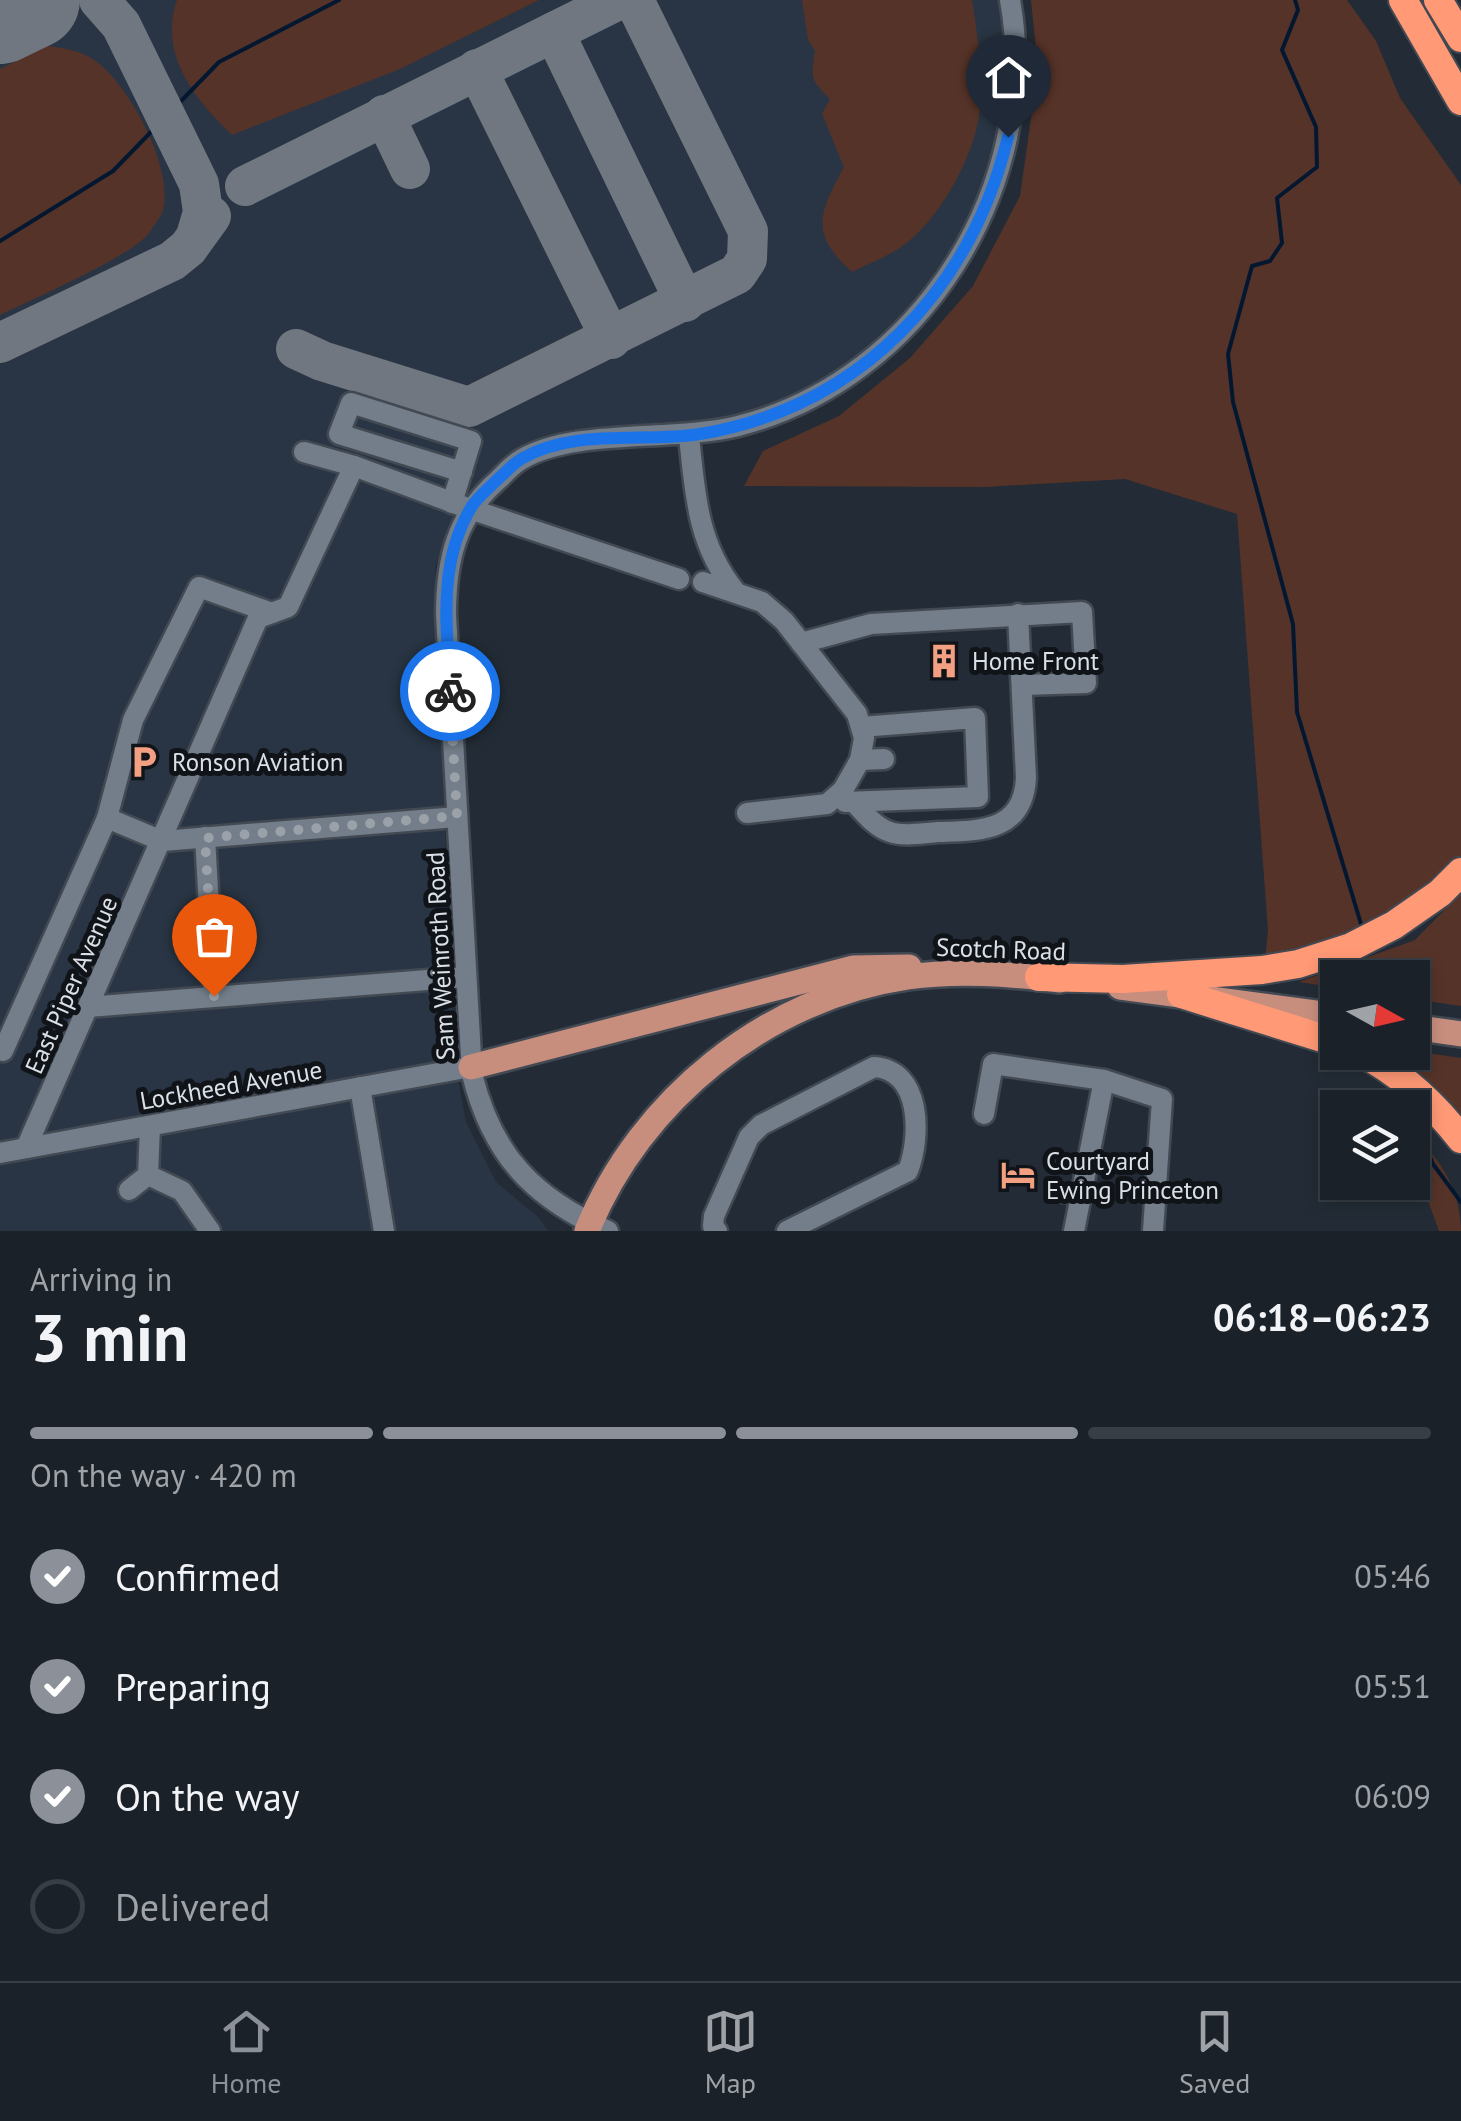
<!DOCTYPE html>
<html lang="en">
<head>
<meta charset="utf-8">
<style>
  :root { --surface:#1a2128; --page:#232930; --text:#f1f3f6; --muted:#9fa3a8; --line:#383e45; --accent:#8c9099 }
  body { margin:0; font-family:"PT Sans",sans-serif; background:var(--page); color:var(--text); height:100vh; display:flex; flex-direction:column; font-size:38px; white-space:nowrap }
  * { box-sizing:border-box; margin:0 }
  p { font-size:32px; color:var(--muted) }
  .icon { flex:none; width:55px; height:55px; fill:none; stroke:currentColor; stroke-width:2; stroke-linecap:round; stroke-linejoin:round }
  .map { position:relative; height:1231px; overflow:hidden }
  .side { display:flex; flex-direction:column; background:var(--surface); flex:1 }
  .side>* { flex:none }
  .needle { width:65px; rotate:98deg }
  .controls { position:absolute; left:1320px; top:960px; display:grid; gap:20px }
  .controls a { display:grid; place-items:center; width:110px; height:110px; border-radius:0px; background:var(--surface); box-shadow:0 5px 15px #0003,0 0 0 2px var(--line); font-size:50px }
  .pin { position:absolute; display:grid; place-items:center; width:85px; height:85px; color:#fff; margin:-102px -42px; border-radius:50% 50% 50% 0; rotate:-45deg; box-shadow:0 0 10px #0007 }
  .pin .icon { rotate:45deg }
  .courier { position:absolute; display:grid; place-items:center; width:100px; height:100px; margin:-50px; border:8px solid #1a73e8; border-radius:50%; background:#fff; color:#222; box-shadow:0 2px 12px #0007 }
  .head em { font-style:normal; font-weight:700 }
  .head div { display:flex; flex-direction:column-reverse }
  .head { display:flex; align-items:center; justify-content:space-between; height:170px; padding:0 30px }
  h1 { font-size:65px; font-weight:700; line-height:75px }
  .bar { display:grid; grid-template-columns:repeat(4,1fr); gap:15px 10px; align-content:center; height:120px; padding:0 30px }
  .bar i { height:12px; border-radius:8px; background:var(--line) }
  .bar .on { background:var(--accent) }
  .bar p { grid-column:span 4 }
  ol { padding:0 30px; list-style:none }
  li { display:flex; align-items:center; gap:30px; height:110px }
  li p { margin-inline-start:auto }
  li .icon { padding:10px; border-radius:50%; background:var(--accent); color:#fff; stroke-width:4 }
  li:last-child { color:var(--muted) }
  li i { width:55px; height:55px; border:5px solid var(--line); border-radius:50% }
  .tab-bar { display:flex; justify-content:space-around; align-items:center; height:140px; border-top:2px solid var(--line); background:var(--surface); font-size:28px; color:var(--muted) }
  .tab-bar a { display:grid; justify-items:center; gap:5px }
  .tab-bar .on { color:var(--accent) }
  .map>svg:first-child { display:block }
  .built { fill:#293544 }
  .green { fill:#553328 }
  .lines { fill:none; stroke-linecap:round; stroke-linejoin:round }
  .stream { stroke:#031830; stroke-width:4 }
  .taxiway { stroke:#707780; stroke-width:40 }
  .runway { stroke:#707780; stroke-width:98 }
  .minor-tunnel { stroke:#3e4751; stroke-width:20; stroke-dasharray:20 10; stroke-linecap:butt }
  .minor-casing { stroke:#424952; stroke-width:25 }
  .major-casing { stroke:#424952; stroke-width:30 }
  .highway-casing { stroke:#424952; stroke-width:32 }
  .minor { stroke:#737e8a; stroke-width:20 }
  .major { stroke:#c78e7e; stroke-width:25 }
  .highway { stroke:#ff9976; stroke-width:28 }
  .done { stroke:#9aa1a9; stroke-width:10; stroke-dasharray:0 18 }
  .route { stroke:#1a73e8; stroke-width:12 }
  .labels { text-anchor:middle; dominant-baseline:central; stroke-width:10; stroke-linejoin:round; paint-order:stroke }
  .poi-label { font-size:25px; fill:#dae0e7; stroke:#101419; text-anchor:start }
  .street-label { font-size:25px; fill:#dae0e7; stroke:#101419 }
</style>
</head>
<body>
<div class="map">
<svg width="1461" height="1231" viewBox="0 0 1461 1231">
  <rect width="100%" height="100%" fill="#232c36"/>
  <!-- built -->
  <path class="built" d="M0,0H999L1004,27L1005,79L997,135L978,195L950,254L917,301L880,340L837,371L788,398L735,416L673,425L568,430L511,455L483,483L451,524L435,568L454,1059L466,1122L496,1182L539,1218L548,1231H0Z"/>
  <!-- green -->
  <g class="green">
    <path d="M177,0H539L400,69L232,135C195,100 158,54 177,0Z"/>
    <path d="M802,0H972C978,38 984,78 979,116C973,159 937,223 901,247C886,257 868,264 852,272C810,234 818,214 844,167L822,114L830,99C810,79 811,78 815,51L808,40Z"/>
    <path d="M1031,0H1347L1376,41L1400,98L1461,185V857L1366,933L1265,961L1268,930L1237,514L1125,479L983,487L744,486L763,451L839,416L910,358L973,286L1020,196L1038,69Z"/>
    <path d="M47,46C63,48 77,50 91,58C127,79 177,172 162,213C159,219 153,227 149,233C132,256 31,300 0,315V69Z"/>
    <path d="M1461,893V1006L1413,999L1412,978H1338L1337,988L1299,982L1415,940Z"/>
    <path d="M1413,1051L1461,1058V1117L1388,1053Z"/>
    <path d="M1423,1145C1447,1167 1461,1199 1461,1231H1439L1426,1195L1403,1191L1397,1183L1412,1182L1413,1146Z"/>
  </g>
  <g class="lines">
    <!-- stream -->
    <g class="stream">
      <path d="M1295,0L1298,10L1282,50L1316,127L1317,167L1277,198L1282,243L1270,261L1252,266L1228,354L1233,402L1293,624L1297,712L1361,924"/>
      <path d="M0,241L113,171L219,62L339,0"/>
      <path d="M1372,960L1377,978"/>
      <path d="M1422,1137L1433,1164L1461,1202"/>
    </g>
    <!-- taxiway -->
    <g class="taxiway">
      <path d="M99,0L121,25L199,184L203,212L196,236"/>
      <path d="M27,2L31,0"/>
      <path d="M554,32L685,302"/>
      <path d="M477,69L611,339"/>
      <path d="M384,115L410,169"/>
      <path d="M245,186L618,0"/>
      <path d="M0,343L172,261L188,248L211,216"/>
      <path d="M296,349L322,361L469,407L737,274L747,259L748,231L634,0"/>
    </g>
    <!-- runway -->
    <path class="runway" d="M0,15L31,0"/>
    <!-- minor-tunnel -->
    <path class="minor-tunnel" d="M1059,1204L1063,1179"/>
    <!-- minor casing -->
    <g class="minor-casing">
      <g id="minor">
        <path d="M689,436C695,493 697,544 735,591"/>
        <path d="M304,452L354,466L470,509L679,579"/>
        <path d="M452,503L471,441L351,403L339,434L462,472"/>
        <path d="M703,582L762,602L784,621L857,714L864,738L860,760L843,790L827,804L747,813"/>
        <path d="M272,613L199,587L133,720L107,818L162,841L457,817"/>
        <path d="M801,643L871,624L1082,612L1086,683L1022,685"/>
        <path d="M860,760L884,759"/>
        <path d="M845,802L978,797L975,718L861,727"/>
        <path d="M854,802C864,813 875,827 890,832C904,837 923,833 938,832C980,831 1023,832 1026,778L1018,614"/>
        <path d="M205,837L214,996"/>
        <path d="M88,1007L465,977"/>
        <path d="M3,1051L107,818"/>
        <path d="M360,1087L384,1231"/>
        <path d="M984,1114L993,1064L1104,1080L1162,1099L1153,1231"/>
        <path d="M150,1126L148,1175L182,1191L210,1231"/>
        <path d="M26,1148L258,618L288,607L354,466"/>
        <path d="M0,1153L471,1067"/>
        <path d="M129,1190L148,1175"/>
        <path d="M608,1231C533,1198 492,1155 472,1074L446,615C446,560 456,516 499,479C506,472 513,464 522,459C575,428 673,442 738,426C920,380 1043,185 1010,0"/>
        <path d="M717,1231L713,1226L714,1216L749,1137L761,1125L874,1067C922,1070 921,1137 908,1171L787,1231"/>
        <path d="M1074,1231L1104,1080"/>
      </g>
    </g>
    <!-- major casing -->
    <g class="major-casing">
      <g id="major">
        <path d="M1120,987L1338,1016"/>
        <path d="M1412,1027L1461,1034"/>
        <path d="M471,1067L853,968L909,967"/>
        <path d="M587,1231C640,1100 766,998 908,977C958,970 1010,974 1060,980"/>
      </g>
    </g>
    <!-- highway casing -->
    <g class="highway-casing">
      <g id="highway">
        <path d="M1403,0L1461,101"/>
        <path d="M1438,0L1461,38"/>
        <path d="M1039,977L1123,979L1262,970L1298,964L1351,947L1394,925L1440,893L1461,872"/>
        <path d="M1181,994L1338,1043"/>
        <path d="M1360,1052C1400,1073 1434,1104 1461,1139"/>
      </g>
    </g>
    <!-- minor -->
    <use href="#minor" class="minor"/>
    <!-- major -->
    <use href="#major" class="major"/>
    <!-- highway -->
    <use href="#highway" class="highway"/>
  </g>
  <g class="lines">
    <!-- done -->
    <path class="done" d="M214,996L205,838L457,816L450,691"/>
    <!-- route -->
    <path class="route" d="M450,691C447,628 437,563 472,506C479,496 489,488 498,479C505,473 513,464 521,459C573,428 643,443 700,434C860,407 970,291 1008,137"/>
  </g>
  <!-- icons -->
  <defs>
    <g id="building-bare" transform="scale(2.7)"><path d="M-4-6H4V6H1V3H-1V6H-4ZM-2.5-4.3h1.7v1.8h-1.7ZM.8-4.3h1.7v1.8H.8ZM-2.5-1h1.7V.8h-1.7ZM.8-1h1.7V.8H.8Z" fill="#f39f82" stroke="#101419" stroke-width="2.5" paint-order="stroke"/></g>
    <g id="parking-bare" transform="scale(2.7)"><path d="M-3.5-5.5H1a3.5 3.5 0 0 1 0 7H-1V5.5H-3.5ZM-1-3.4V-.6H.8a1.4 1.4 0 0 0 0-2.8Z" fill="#f39f82" stroke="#101419" stroke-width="2.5" paint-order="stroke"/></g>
    <g id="hotel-bare" transform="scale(2.7)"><path d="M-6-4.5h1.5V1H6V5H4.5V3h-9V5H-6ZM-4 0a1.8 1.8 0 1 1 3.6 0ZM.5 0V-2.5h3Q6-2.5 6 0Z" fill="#f39f82" stroke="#101419" stroke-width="2.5" paint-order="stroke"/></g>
  </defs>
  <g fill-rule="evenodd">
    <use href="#building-bare" x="944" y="661"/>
    <use href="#parking-bare" x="144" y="762"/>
    <use href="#hotel-bare" x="1018" y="1175"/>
  </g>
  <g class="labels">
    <!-- poi labels -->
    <g class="poi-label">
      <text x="972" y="661">Home Front</text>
      <text x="172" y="762">Ronson Aviation</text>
      <text x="1046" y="1161">Courtyard<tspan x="1046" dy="29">Ewing Princeton</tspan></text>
    </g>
    <!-- street labels -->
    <g class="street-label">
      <text transform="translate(1001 949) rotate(2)">Scotch Road</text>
      <text transform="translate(440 956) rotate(-93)">Sam Weinroth Road</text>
      <text transform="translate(71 985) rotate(-66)">East Piper Avenue</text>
      <text transform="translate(231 1085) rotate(-10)">Lockheed Avenue</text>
    </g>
  </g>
</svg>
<div class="controls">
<a><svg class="needle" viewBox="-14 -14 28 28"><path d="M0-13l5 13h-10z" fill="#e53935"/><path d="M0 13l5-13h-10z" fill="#9fa3a8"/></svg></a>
<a><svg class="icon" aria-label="layers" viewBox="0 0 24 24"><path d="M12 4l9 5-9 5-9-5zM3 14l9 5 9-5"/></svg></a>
</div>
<div class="pin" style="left:214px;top:996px;background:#ea580c"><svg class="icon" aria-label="bag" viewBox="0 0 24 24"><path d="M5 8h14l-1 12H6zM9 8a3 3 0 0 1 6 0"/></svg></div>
<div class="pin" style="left:1008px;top:137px;background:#1f2937"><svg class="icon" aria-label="home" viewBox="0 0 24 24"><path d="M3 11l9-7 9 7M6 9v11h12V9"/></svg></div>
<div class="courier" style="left:450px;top:691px"><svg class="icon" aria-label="bike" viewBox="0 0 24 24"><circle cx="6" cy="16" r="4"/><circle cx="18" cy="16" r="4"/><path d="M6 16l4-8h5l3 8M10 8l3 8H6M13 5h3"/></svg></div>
</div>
<section class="side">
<div class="head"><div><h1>3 min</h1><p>Arriving in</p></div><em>06:18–06:23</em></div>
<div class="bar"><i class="on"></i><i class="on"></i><i class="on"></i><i></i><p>On the way · 420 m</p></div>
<ol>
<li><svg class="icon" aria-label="check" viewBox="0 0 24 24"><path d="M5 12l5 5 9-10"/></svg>Confirmed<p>05:46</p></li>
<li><svg class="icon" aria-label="check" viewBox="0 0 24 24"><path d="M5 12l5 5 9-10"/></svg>Preparing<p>05:51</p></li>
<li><svg class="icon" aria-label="check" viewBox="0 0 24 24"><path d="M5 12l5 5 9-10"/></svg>On the way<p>06:09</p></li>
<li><i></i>Delivered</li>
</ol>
</section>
<nav class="tab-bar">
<a class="on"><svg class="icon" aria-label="home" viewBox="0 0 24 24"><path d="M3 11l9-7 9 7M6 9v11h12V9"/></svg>Home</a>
<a><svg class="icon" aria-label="map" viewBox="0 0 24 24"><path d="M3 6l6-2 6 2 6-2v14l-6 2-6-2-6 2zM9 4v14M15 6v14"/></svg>Map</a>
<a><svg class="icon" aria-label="saved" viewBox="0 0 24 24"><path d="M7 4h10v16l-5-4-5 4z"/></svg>Saved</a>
</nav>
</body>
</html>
